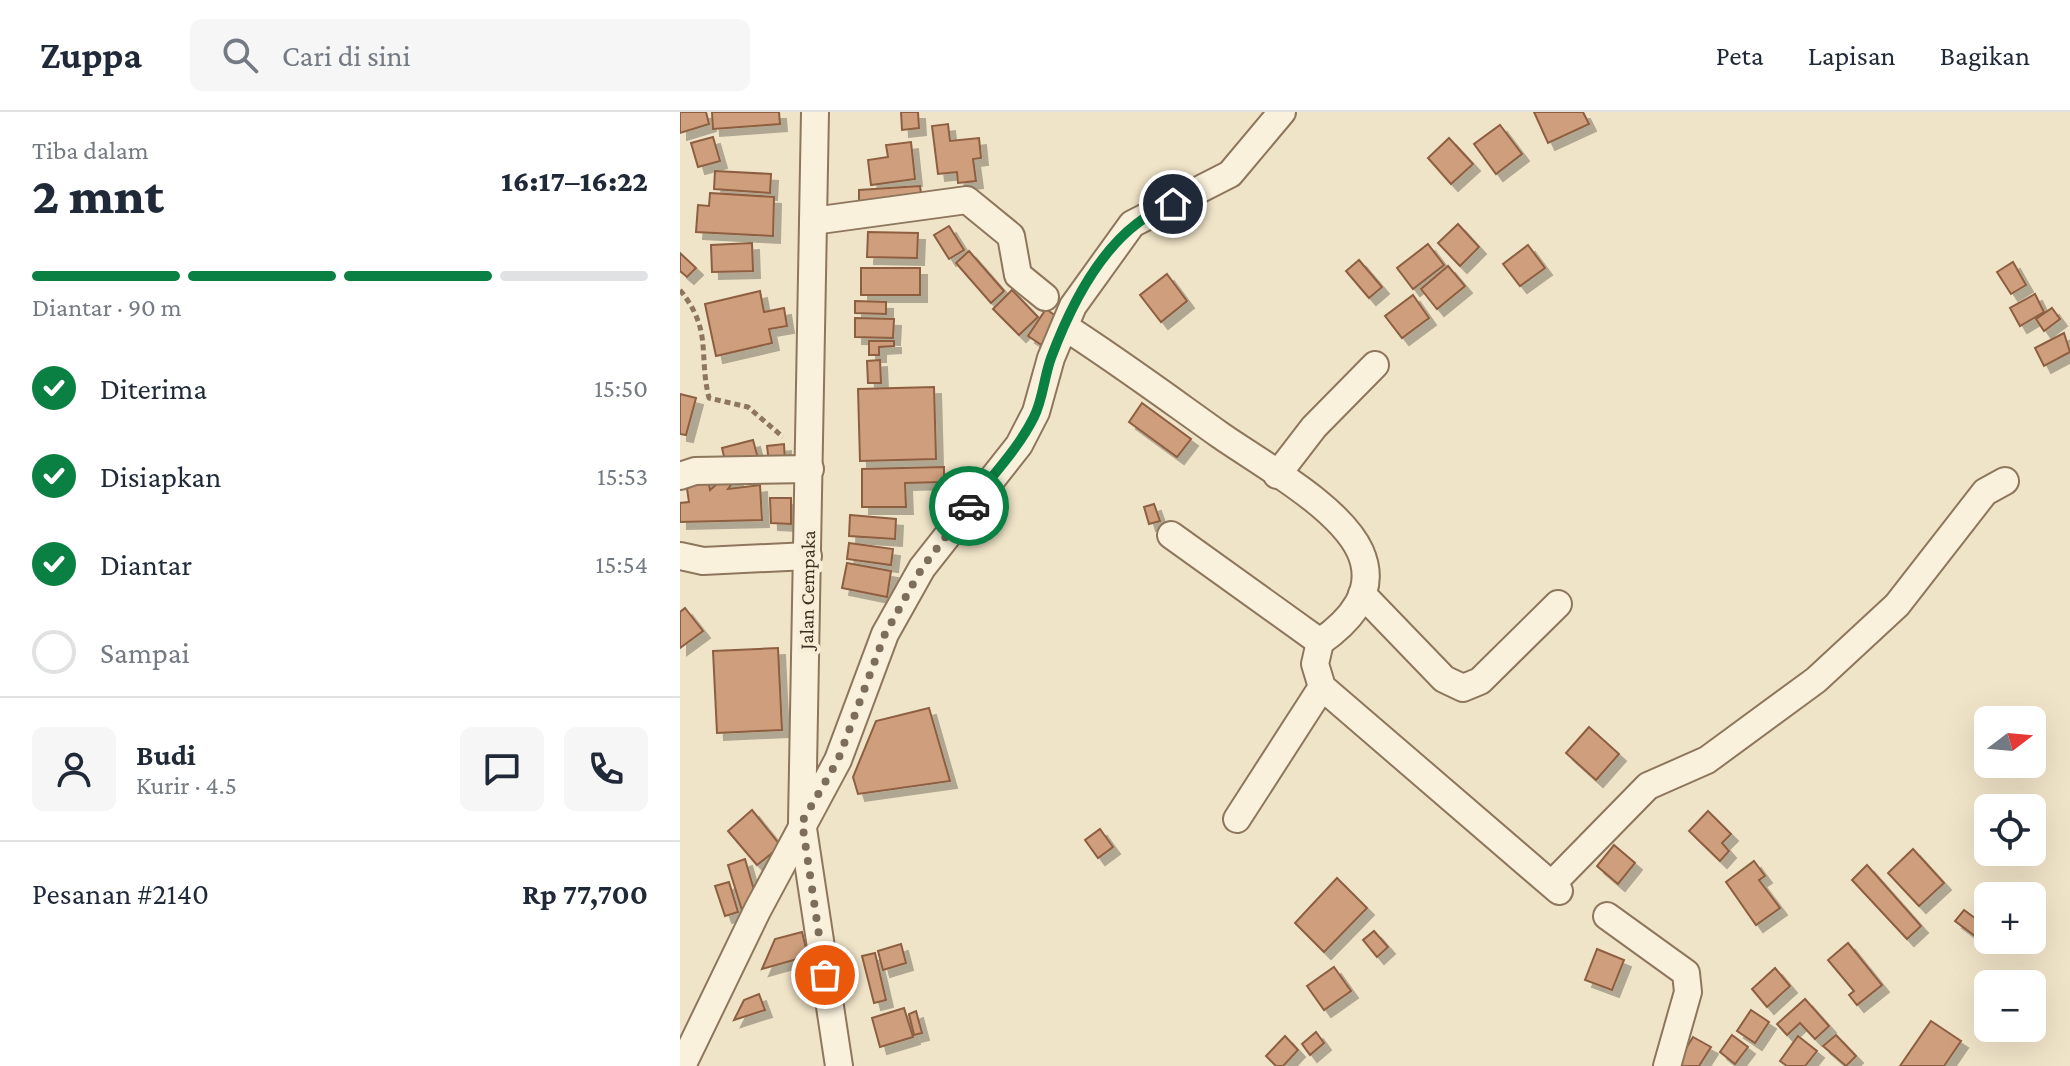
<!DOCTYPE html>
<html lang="id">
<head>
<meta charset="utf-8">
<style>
  :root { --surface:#fff; --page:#f6f6f7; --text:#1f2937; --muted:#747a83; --line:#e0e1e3; --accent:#0b8043 }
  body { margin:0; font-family:"Crimson Pro",serif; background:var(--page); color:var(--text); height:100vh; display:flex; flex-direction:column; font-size:30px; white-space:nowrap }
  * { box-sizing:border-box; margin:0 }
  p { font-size:26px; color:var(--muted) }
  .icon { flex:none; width:44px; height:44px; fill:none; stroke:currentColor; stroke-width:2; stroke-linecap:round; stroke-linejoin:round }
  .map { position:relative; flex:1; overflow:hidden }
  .panel { display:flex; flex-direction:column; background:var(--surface); width:680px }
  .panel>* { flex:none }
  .needle { width:52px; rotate:74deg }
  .buttons { position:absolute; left:1294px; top:594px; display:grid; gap:16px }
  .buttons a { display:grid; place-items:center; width:72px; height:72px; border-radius:12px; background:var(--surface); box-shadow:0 8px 32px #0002; font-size:40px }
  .pin { position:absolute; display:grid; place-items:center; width:68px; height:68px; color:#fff; margin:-34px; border:4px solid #fff; border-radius:50%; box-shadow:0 2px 8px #0007 }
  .courier { position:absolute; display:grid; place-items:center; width:80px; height:80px; margin:-40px; border:6px solid #0b8043; border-radius:50%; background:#fff; color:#222; box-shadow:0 2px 10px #0007 }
  .head em { font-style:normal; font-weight:800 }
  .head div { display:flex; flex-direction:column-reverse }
  .head { display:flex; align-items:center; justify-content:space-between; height:136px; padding:0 32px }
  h1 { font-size:52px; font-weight:800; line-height:60px }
  .bar { display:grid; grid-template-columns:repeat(4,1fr); gap:12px 8px; align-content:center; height:96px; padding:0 32px }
  .bar i { height:10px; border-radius:6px; background:var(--line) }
  .bar .active { background:var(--accent) }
  .bar p { grid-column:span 4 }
  .line { display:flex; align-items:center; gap:20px; padding:0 32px; border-top:2px solid var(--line) }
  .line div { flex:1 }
  .round { display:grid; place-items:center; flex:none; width:84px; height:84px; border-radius:12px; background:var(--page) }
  ol { padding:0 32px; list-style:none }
  li { display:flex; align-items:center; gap:24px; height:88px }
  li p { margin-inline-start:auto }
  li .icon { padding:8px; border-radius:50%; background:var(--accent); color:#fff; stroke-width:4 }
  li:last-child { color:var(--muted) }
  li i { width:44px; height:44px; border:4px solid var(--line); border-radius:50% }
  header { display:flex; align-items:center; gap:48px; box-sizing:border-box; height:112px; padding:0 40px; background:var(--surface); border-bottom:2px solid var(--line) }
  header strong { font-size:38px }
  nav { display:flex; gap:44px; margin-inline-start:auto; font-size:28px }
  .search { width:560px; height:72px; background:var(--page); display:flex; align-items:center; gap:20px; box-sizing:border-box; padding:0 28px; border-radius:12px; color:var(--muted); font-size:30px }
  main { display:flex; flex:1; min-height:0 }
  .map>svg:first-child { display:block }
  .building { fill:#cf9f7d; stroke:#8d5f41; stroke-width:2; filter:url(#shadow) }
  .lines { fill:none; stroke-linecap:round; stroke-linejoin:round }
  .street-casing { stroke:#8d765c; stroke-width:30 }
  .path { stroke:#8d765c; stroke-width:5; stroke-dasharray:6 4; stroke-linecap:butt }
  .street { stroke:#faf1dc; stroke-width:26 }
  .done { stroke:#7c6e5b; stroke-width:8; stroke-dasharray:0 14.4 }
  .route { stroke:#0b8043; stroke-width:10 }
  .labels { text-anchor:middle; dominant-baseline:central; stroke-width:8; stroke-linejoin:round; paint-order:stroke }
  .street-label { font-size:20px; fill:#3d2e20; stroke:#f7eed8 }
</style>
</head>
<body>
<header>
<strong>Zuppa</strong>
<div class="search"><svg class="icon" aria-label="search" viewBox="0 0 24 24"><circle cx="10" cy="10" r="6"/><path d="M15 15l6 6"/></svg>Cari di sini</div>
<nav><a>Peta</a><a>Lapisan</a><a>Bagikan</a></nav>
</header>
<main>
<section class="panel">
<div class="head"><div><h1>2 mnt</h1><p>Tiba dalam</p></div><em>16:17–16:22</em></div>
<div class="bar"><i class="active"></i><i class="active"></i><i class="active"></i><i></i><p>Diantar · 90 m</p></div>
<ol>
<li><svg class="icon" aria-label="check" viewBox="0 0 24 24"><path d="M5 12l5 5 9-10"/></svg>Diterima<p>15:50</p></li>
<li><svg class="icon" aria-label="check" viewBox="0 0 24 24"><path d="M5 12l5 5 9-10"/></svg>Disiapkan<p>15:53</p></li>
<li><svg class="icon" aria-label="check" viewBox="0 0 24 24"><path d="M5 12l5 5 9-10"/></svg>Diantar<p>15:54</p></li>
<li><i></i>Sampai</li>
</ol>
<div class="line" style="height:144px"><a class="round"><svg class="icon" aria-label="person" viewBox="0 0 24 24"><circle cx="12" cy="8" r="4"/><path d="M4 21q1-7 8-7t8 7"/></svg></a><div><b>Budi</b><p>Kurir · 4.5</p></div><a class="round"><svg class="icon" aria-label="chat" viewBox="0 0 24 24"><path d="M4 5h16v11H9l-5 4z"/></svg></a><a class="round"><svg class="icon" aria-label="phone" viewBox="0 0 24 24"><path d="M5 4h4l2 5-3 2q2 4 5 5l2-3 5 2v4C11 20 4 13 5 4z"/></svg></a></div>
<div class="line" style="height:104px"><div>Pesanan #2140</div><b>Rp 77,700</b></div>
</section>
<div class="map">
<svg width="1390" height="954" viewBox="0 0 1390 954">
  <defs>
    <filter id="shadow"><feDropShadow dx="7" dy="7" stdDeviation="0" flood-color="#0004"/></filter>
  </defs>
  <rect width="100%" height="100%" fill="#f0e4c8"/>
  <!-- building -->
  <g class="building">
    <path d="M0,0H26L29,12L0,21Z"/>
    <path d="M32,0H99L100,12L33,17Z"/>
    <path d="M221,0H238L239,16L222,18Z"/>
    <path d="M854,0H903L909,12L868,31Z"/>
    <path d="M268,12L270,29L299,26L301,46L293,47L296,69L278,71L277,60L258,62L252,14Z"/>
    <path d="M820,13L842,42L816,62L794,32Z"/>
    <path d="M33,25L40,49L18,55L11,31Z"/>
    <path d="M769,26L793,52L771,72L748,46Z"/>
    <path d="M231,30L235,67L191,73L188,48L208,45L206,33Z"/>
    <path d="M35,59L91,62L90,81L34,77Z"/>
    <path d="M240,74L241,81L179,98V78Z"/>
    <path d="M30,81L94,85L93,124L16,120L18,93L29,94Z"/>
    <path d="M778,112L799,135L780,154L758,131Z"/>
    <path d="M269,114L284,138L269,147L254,123Z"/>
    <path d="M188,120L238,121L237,146L187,145Z"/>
    <path d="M72,131L73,159L32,160L31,133Z"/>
    <path d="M748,132L764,153L733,177L717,156Z"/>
    <path d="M848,133L865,156L840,174L823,152Z"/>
    <path d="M289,139L324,179L311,191L276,151Z"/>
    <path d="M0,141L16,156L7,165L0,159Z"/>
    <path d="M679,148L702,175L689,186L666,159Z"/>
    <path d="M1333,150L1346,173L1331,182L1317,160Z"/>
    <path d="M768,154L785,174L757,197L741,177Z"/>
    <rect x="181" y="156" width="59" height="27"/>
    <path d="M487,162L507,189L481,210L460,183Z"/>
    <path d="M332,178L358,205L339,223L313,197Z"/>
    <path d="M80,179L84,200L104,196L107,214L89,217L92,231L36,244L25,192Z"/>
    <path d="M1355,182L1364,200L1340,214L1330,196Z"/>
    <path d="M733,183L749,206L722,226L705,204Z"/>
    <path d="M175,189L206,190V202L175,201Z"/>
    <path d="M1372,196L1380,207L1364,219L1356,207Z"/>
    <path d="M366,197L383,209L366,236L348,224Z"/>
    <path d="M175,206L214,207L213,226L175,225Z"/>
    <path d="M1384,221L1390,240L1364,254L1355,236Z"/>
    <path d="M189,229H214V234L199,235V243H189Z"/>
    <path d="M200,248L201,271H188L187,249Z"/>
    <path d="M254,275L256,347L180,349L178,277Z"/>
    <path d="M0,282L16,286L6,323L0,322Z"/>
    <path d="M462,291L511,327L497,345L449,310Z"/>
    <path d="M73,328L79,350L47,357L42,336Z"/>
    <path d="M104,332L105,350L89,351L87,334Z"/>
    <path d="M264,355V370L225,371L226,395H182V357Z"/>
    <path d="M45,365L56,366L48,377L80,373L82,408L0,410V391L9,390L6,370L28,366L30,378Z"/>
    <path d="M90,386H111V412L91,411Z"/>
    <path d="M474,392L480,409L469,412L464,395Z"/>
    <path d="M170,403L216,407L215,427L169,424Z"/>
    <path d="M169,431L213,437L211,453L167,447Z"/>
    <path d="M167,451L211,459L207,485L162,476Z"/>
    <path d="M5,496L23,519L0,536V500Z"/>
    <path d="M98,536L102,618L37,621L33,539Z"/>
    <path d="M249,596L270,669L178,682L173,665L196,609Z"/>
    <path d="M909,615L939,642L916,668L886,641Z"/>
    <path d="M72,698L101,734L77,753L48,719Z"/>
    <path d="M1028,699L1051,722L1042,731L1049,739L1040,749L1009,719Z"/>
    <path d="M420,717L433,735L418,746L405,728Z"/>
    <path d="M934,733L955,751L938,772L917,754Z"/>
    <path d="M1233,737L1264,771L1239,794L1208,761Z"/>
    <path d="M65,747L76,785L65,808L48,753Z"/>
    <path d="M1074,749L1085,764L1079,768L1100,796L1076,813L1046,770Z"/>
    <path d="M1187,753L1241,814L1227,827L1172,768Z"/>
    <path d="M657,766L687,796L644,840L615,811Z"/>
    <path d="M49,770L58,800L45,804L35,774Z"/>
    <path d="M1284,798L1303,812L1295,824L1275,809Z"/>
    <path d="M694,819L708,835L697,845L683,828Z"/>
    <path d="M122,820L128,844L82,857L95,827Z"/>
    <path d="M1168,831L1202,873L1177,893L1169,883L1174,879L1148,848Z"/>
    <path d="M221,832L226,851L203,858L198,839Z"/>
    <path d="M917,837L944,848L932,878L905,868Z"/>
    <path d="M195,841L206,888L194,891L182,844Z"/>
    <path d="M654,855L671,879L644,898L627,874Z"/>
    <path d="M1095,856L1110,874L1087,895L1072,877Z"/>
    <path d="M79,882L85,898L54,908L64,888Z"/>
    <path d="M1125,887L1149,914L1135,927L1120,911L1107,923L1097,912Z"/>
    <path d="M224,896L233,925L200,935L192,906Z"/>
    <path d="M1071,898L1089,910L1075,931L1057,919Z"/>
    <path d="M236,899L242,921L234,923L229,902Z"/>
    <path d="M1251,909L1281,929L1264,954H1220Z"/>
    <path d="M636,920L644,931L630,943L622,932Z"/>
    <path d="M1052,923L1068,935L1055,952L1040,940Z"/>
    <path d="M1156,923L1176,944L1166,954L1143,934Z"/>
    <path d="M605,924L618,938L603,954H596L586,944Z"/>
    <path d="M1118,924L1137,939L1125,954H1107L1100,949Z"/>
    <path d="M1013,925L1031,935L1019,954H1001L997,951Z"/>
  </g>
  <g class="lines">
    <!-- street casing -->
    <g class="street-casing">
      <g id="street">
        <path d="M135,0L122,710L159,954"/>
        <path d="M133,109L287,88L331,124L338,163L365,185"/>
        <path d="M385,215C438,249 488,286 540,323C580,351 659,394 680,439C698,479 670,509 640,530L491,423"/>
        <path d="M597,363L634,315L695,253"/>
        <path d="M0,364L15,359L130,357"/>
        <path d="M0,444L23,449L128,444"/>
        <path d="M682,482L764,567L783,576L800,569L878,492"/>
        <path d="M640,530L635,552L642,575L879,779"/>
        <path d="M557,707L642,575"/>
        <path d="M873,771L968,674L1027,648L1136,568L1217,493L1305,380L1325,369"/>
        <path d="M927,804L1006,861L1008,880L987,954"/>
        <path d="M2,954L77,799L158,648L205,522L242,456L339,333L356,300L371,246L393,194L452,112L550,62L602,0"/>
      </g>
    </g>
    <!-- path -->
    <path class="path" d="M0,178C33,219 18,241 29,286L68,295L103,325"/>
    <!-- street -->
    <use href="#street" class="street"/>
  </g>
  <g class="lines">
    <!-- done -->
    <path class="done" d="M145,863L122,710L158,648L205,522L242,456L289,394"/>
    <!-- route -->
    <path class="route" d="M289,394C311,364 337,339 354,305C363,287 364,265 371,246C393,187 431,113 493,92"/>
  </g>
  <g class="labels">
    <!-- street labels -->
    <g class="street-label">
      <text transform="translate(127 478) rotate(-89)">Jalan Cempaka</text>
    </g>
  </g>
</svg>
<div class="buttons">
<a><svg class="needle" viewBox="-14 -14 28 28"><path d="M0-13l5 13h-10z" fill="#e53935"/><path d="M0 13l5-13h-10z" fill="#747a83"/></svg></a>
<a><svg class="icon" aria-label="locate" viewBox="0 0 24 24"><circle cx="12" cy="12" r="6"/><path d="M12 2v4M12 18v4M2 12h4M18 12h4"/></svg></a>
<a>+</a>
<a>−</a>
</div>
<div class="pin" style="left:145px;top:863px;background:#ea580c"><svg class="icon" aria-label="bag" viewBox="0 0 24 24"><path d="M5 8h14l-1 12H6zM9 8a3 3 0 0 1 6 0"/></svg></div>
<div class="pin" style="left:493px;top:92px;background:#1f2937"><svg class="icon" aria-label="home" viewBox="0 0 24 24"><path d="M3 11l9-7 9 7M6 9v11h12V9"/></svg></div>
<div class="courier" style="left:289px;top:394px"><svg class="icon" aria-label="car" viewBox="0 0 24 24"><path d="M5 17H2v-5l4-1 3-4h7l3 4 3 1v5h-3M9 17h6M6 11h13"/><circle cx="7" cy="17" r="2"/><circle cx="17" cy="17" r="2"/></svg></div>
</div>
</main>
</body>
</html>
